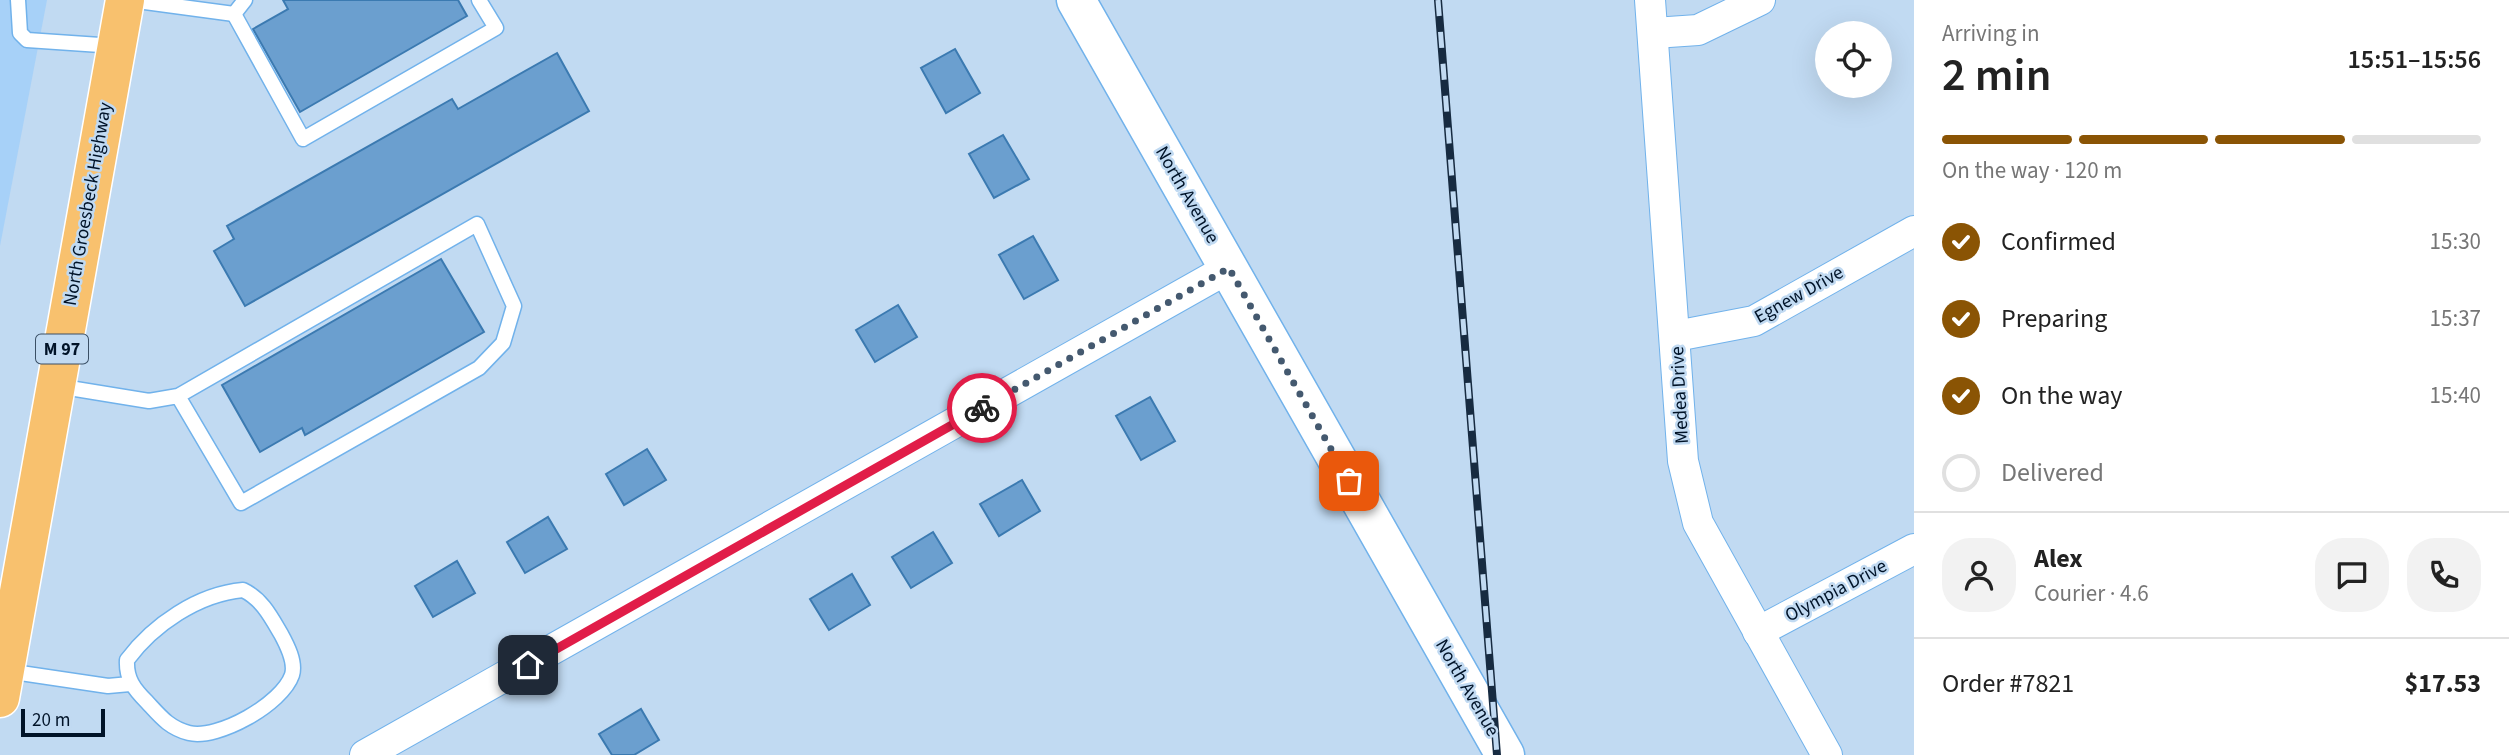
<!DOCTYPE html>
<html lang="en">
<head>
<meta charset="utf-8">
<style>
  :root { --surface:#fff; --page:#f2f2f2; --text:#222; --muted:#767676; --line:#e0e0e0; --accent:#8a5404 }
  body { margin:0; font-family:"Source Sans 3",sans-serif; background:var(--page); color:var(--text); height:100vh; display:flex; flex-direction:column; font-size:26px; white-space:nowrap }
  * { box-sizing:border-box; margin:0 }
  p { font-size:23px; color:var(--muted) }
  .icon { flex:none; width:38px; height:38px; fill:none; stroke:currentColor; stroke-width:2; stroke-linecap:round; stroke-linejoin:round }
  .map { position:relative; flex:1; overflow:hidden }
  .panel { display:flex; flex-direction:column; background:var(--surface); width:595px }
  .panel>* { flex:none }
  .fabs { position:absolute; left:1815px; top:21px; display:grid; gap:14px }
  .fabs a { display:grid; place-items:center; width:77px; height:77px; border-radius:50%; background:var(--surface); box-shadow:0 7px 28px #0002; font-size:35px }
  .scale { position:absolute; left:21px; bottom:18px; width:84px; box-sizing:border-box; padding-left:7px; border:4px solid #001328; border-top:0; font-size:19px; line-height:24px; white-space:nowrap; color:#001328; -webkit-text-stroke:5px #c1daf2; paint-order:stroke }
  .pin { position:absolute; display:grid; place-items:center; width:60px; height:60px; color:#fff; margin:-30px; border-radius:14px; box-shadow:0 4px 10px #0006 }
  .courier { position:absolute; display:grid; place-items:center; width:70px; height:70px; margin:-35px; border:5px solid #e11d48; border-radius:50%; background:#fff; color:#222; box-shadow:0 2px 9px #0007 }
  .head em { font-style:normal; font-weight:600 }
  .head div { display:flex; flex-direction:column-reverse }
  .head { display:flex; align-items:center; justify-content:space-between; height:119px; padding:0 28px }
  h1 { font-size:46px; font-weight:600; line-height:52px }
  .bar { display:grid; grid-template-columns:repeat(4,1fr); gap:10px 7px; align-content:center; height:84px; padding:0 28px }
  .bar i { height:9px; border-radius:5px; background:var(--line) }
  .bar .selected { background:var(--accent) }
  .bar p { grid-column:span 4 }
  .line { display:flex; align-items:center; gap:18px; padding:0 28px; border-top:2px solid var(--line) }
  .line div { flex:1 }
  .round { display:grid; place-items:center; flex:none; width:74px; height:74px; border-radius:28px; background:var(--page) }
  ol { padding:0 28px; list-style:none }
  li { display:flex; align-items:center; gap:21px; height:77px }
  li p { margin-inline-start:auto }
  li .icon { padding:7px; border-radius:50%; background:var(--accent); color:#fff; stroke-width:4 }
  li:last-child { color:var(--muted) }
  li i { width:38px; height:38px; border:4px solid var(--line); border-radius:50% }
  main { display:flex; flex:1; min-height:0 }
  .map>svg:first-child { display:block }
  .built { fill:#a7d1f8 }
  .building { fill:#6b9fcf; stroke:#3b7ab1; stroke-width:2 }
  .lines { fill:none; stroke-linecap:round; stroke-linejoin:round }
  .lane-casing { stroke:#71b2eb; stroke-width:17 }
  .street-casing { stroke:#71b2eb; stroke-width:32 }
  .secondary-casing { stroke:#71b2eb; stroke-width:41 }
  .primary-casing { stroke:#fff; stroke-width:41 }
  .lane { stroke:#fff; stroke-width:14 }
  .street { stroke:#fff; stroke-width:30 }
  .secondary { stroke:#fff; stroke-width:38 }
  .primary { stroke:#f8c16e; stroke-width:38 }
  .rail-casing { stroke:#172b41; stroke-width:8 }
  .rail { stroke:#c1daf2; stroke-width:5; stroke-dasharray:16; stroke-linecap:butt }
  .done { stroke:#44596f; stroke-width:7; stroke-dasharray:0 12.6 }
  .route { stroke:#e11d48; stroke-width:9 }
  .labels { text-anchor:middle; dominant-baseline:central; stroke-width:5; stroke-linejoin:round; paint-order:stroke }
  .shield { fill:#c1daf2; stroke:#3a4f65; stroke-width:2 }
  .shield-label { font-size:18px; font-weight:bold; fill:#001328 }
  .street-label { font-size:19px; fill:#001328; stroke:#c1daf2 }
</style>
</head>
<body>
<main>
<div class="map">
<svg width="1914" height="755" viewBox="0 0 1914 755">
  <rect width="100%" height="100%" fill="#c1daf2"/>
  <!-- built -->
  <path class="built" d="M0,0H47L0,246Z"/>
  <!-- building -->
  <g class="building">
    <path d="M283,0H458L467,16L300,112L253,29L288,9Z"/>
    <path d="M955,49L980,93L946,113L921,68Z"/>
    <path d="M557,53L589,111L245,306L214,251L234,239L227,226L452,99L458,109Z"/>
    <path d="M1003,135L1029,179L994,198L969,154Z"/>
    <path d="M1033,236L1058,280L1024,299L999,255Z"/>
    <path d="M441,259L484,332L305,435L302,428L260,452L222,385Z"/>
    <path d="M898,305L917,337L875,362L856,330Z"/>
    <path d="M1150,397L1175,441L1141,460L1116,416Z"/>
    <path d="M647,449L666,480L624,505L606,474Z"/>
    <path d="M1022,480L1040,511L999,536L980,504Z"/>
    <path d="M548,517L567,549L525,573L507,542Z"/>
    <path d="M933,532L952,563L911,588L892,557Z"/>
    <path d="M457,561L475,593L433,617L415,586Z"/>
    <path d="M852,574L870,605L829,630L810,599Z"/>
    <path d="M641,709L659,740L634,755H612L599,734Z"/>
  </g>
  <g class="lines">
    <!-- lane casing -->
    <g class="lane-casing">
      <g id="lane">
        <path d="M18,0L20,33L27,40L115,46"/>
        <path d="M130,0L234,14"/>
        <path d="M234,14L303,139L496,28L479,0"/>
        <path d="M234,14L245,0"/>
        <path d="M57,386L149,401L178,396L477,224L514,306L503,343L479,368L241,503L178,396"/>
        <path d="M243,590C262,599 271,617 281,634C287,645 296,662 292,675C282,704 218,740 189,733C169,728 160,716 147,702C134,689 126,679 127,660C153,625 198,594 243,590Z"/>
        <path d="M7,671L108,686L130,684"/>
      </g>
    </g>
    <!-- street casing -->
    <g class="street-casing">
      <g id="street">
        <path d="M1650,0L1683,461L1698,523L1827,755"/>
        <path d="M1654,33L1698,30L1760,0"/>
        <path d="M1676,336L1754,321L1914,231"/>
        <path d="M1758,632L1914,549"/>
        <path d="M365,755L1229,268"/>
      </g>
    </g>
    <!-- secondary casing -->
    <g class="secondary-casing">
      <path id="secondary" d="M1076,0L1505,755"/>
    </g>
    <!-- primary casing -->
    <g class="primary-casing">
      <path id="primary" d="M0,698L125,0"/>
    </g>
    <!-- lane -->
    <use href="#lane" class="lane"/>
    <!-- street -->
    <use href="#street" class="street"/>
    <!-- secondary -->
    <use href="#secondary" class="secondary"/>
    <!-- primary -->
    <use href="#primary" class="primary"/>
    <!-- rail casing -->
    <g class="rail-casing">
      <path id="rail" d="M1438,0L1497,755"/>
    </g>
    <!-- rail -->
    <use href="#rail" class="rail"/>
  </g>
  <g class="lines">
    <!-- done -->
    <path class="done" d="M982,408L1229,268L1349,481"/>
    <!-- route -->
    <path class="route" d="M528,665L982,408"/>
  </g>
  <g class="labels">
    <!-- shield labels -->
    <rect class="shield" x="36" y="334.5" width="52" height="29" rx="5"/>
    <g class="shield-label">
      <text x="62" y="349">M 97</text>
    </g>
    <!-- street labels -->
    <g class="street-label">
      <text transform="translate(1187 195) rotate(60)">North Avenue</text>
      <text transform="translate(88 204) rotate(-80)">North Groesbeck Highway</text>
      <text transform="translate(1799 295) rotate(-29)">Egnew Drive</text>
      <text transform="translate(1680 395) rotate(-93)">Medea Drive</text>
      <text transform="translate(1836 591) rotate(-28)">Olympia Drive</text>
      <text transform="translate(1467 688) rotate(60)">North Avenue</text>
    </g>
  </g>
</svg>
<div class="fabs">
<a><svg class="icon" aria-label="locate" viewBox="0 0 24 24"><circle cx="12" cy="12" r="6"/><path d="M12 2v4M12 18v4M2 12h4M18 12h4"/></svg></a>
</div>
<div class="scale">20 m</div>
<div class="pin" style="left:1349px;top:481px;background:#ea580c"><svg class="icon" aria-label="bag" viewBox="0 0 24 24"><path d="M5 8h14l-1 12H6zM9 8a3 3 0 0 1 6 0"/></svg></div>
<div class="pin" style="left:528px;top:665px;background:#1f2937"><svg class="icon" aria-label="home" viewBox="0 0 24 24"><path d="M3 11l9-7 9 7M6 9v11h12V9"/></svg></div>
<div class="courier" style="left:982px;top:408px"><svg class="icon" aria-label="bike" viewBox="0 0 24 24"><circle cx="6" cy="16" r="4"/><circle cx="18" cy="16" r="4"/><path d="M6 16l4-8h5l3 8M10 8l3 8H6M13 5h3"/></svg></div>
</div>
<section class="panel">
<div class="head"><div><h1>2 min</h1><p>Arriving in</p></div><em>15:51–15:56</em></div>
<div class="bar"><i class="selected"></i><i class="selected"></i><i class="selected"></i><i></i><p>On the way · 120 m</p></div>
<ol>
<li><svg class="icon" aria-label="check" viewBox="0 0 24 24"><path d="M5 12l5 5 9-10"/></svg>Confirmed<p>15:30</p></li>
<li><svg class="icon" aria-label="check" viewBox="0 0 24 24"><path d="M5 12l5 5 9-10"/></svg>Preparing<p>15:37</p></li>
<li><svg class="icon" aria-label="check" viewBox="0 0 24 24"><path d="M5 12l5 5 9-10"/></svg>On the way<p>15:40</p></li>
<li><i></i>Delivered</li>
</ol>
<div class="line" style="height:126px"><a class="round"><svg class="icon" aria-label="person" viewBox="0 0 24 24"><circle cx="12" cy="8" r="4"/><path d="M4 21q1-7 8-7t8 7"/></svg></a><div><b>Alex</b><p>Courier · 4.6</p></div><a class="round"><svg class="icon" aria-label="chat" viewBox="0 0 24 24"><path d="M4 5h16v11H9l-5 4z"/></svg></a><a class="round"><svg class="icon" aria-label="phone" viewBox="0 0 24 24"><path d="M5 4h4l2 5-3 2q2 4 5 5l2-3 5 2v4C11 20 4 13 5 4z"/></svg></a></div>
<div class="line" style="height:91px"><div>Order #7821</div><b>$17.53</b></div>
</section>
</main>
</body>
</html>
